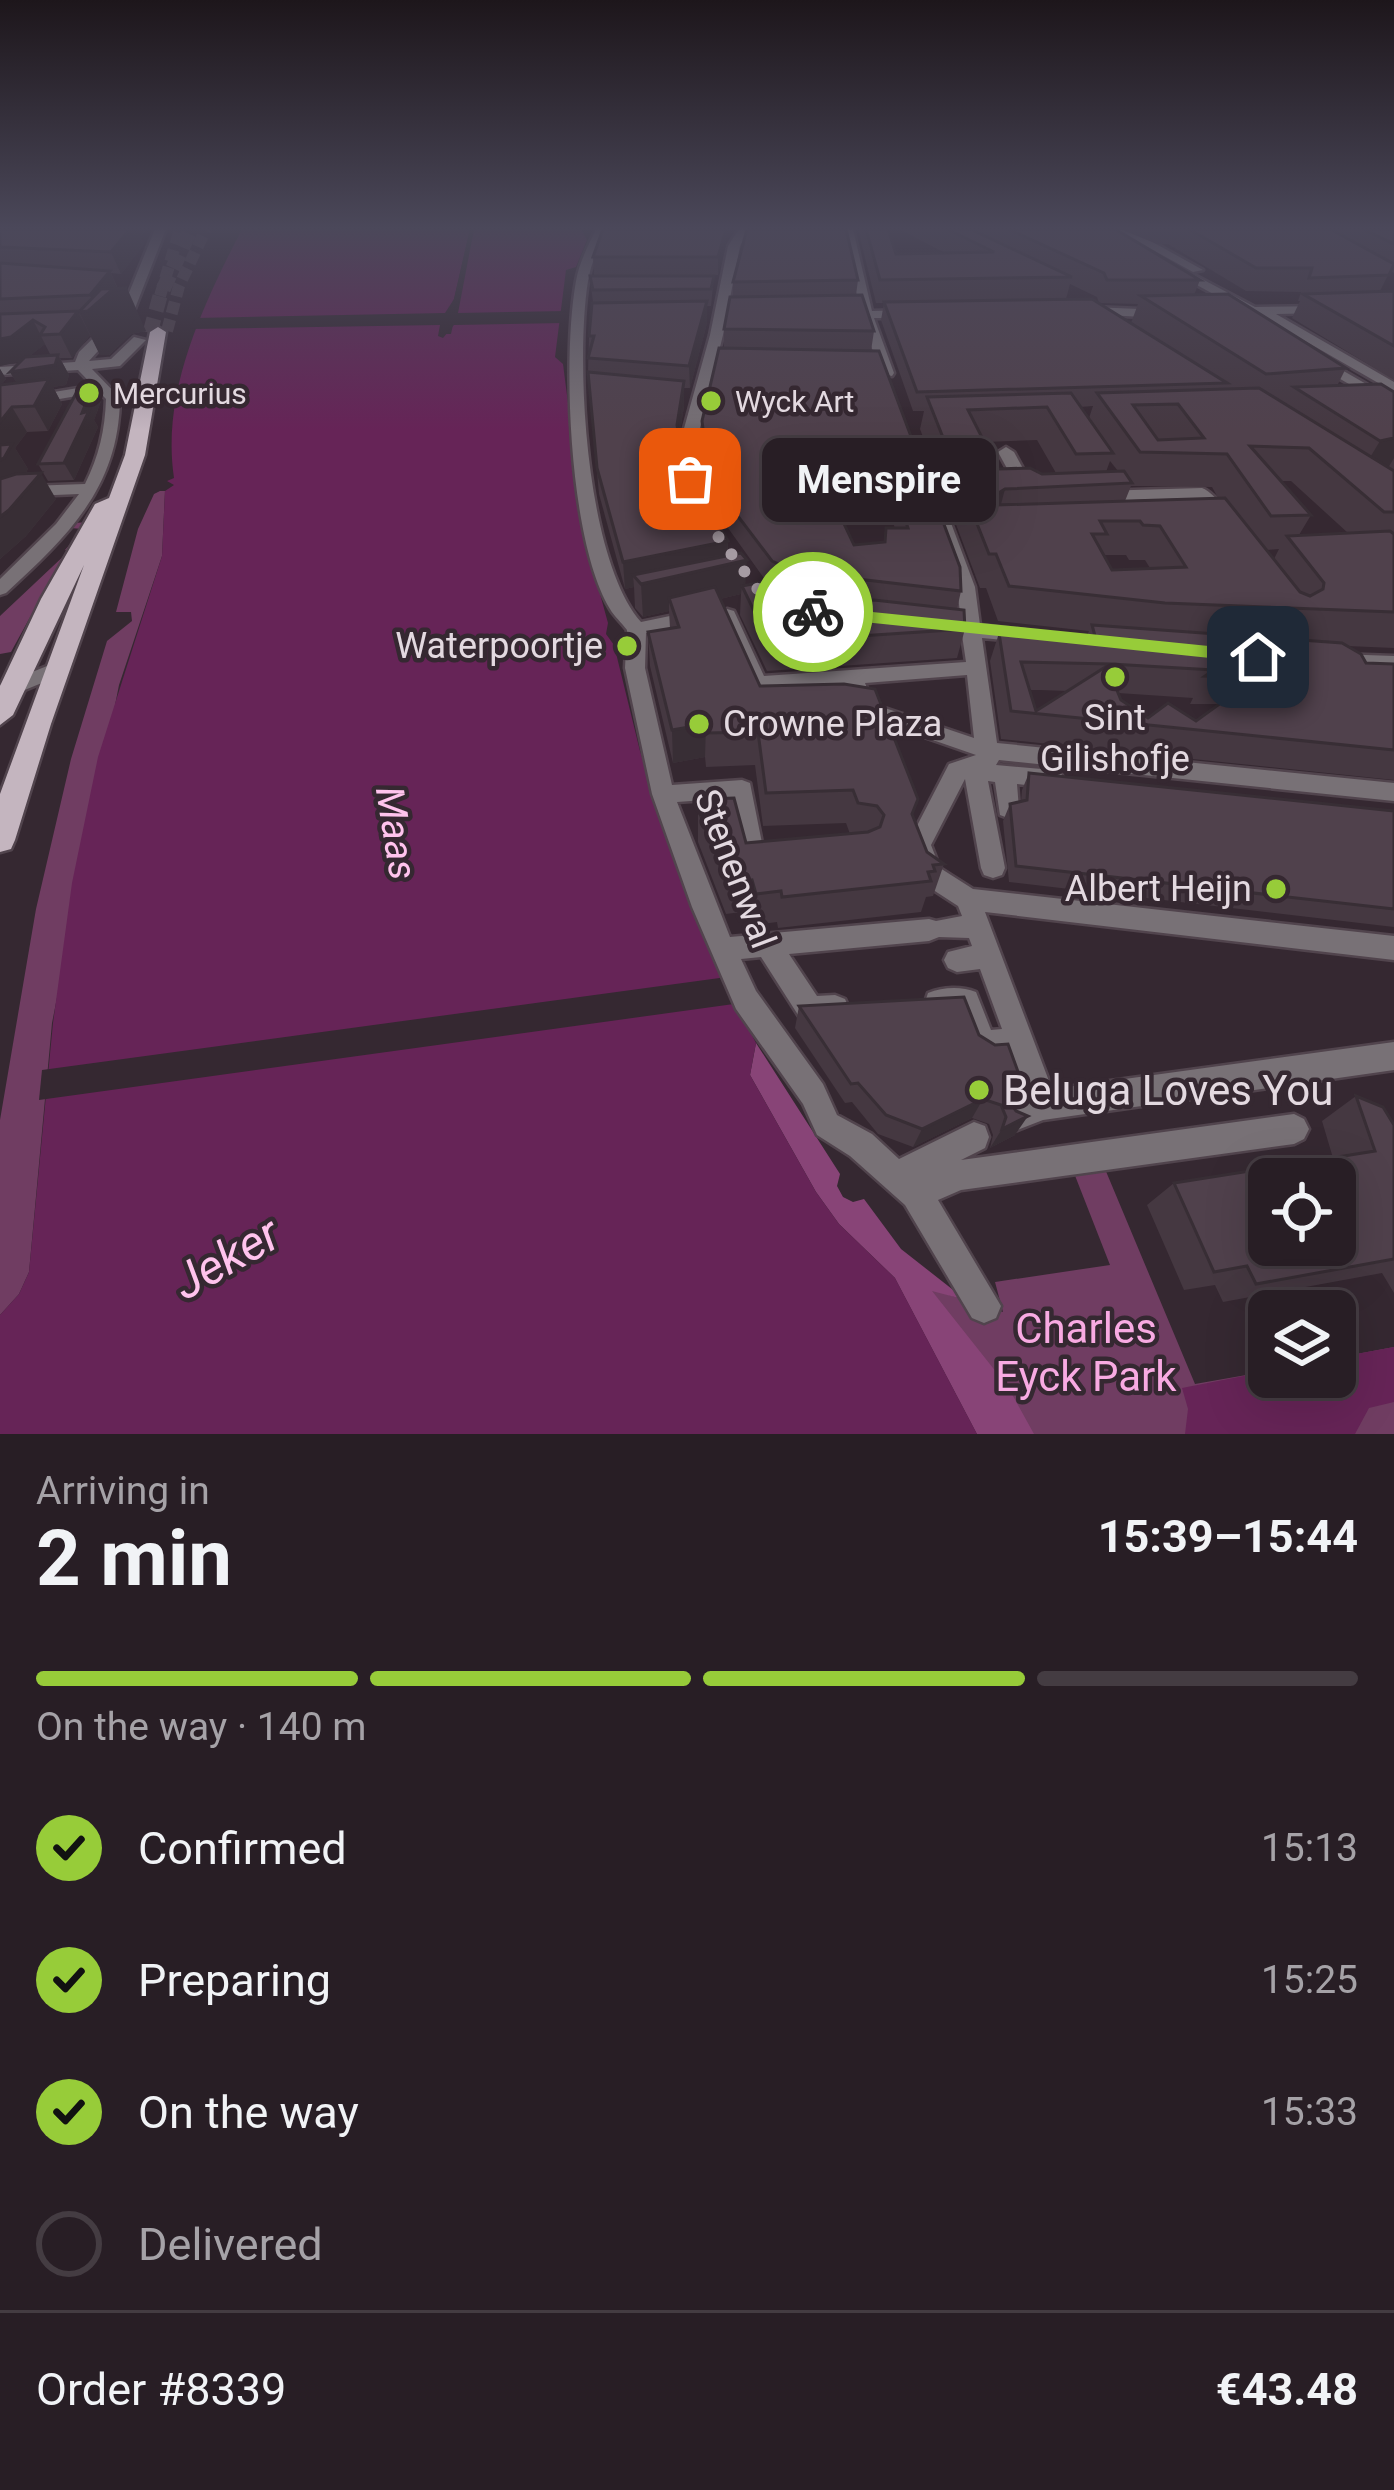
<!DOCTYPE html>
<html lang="en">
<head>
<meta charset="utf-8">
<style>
  :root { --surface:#281e25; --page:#342b32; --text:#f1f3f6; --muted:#a5a2a7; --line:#443c42; --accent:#97cc39 }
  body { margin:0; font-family:Roboto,sans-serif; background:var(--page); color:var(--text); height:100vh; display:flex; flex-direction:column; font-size:45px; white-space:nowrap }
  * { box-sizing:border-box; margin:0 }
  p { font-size:39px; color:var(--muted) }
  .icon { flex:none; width:66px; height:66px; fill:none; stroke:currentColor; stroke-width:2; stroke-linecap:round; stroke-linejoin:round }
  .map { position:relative; height:1434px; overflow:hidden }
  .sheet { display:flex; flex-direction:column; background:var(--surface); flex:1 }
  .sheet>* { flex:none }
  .tools { position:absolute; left:1248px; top:1158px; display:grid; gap:24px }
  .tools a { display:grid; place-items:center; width:108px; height:108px; border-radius:18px; background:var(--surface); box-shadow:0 12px 48px #0002,0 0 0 3px var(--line); font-size:60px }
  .pin { position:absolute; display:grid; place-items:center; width:102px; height:102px; color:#fff; margin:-51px; border-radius:24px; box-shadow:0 6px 18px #0006 }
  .courier { position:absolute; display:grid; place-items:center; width:120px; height:120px; margin:-60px; border:9px solid #97cc39; border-radius:50%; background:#fff; color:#222; box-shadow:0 3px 15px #0007 }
  .bubble { position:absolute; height:84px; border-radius:18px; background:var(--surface); box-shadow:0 12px 48px #0002,0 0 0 3px var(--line); font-size:39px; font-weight:700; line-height:84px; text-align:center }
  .head em { font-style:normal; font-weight:700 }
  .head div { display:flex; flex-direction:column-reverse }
  .head { display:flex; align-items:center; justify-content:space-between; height:204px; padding:0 36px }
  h1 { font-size:78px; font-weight:700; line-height:90px }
  .bar { display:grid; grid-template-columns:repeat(4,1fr); gap:18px 12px; align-content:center; height:144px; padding:0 36px }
  .bar i { height:15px; border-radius:9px; background:var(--line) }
  .bar .selected { background:var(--accent) }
  .bar p { grid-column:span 4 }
  .line { display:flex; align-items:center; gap:30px; padding:0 36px; border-top:3px solid var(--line) }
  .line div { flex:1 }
  ol { padding:0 36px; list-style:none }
  li { display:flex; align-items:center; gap:36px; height:132px }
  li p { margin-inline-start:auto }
  li .icon { padding:12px; border-radius:50%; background:var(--accent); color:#111; stroke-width:4 }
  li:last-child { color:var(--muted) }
  li i { width:66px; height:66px; border:6px solid var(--line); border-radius:50% }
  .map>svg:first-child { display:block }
  .green { fill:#703d62 }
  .forest { fill:#847 }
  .water { fill:#662457 }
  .pier { fill:#352831 }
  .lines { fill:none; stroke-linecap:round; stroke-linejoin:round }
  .minor-tunnel { stroke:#4f434b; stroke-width:12; stroke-dasharray:12 6; stroke-linecap:butt }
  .major-tunnel { stroke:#4f434b; stroke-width:15; stroke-dasharray:15 8; stroke-linecap:butt }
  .minor-casing { stroke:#51444d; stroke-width:5 }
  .major-casing { stroke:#51444d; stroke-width:5 }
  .minor { fill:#787176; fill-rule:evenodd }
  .major { fill:#c4b5bf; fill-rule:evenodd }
  .wall { fill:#453841; fill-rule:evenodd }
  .shaded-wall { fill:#382e35 }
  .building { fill:#50414c; stroke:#382e35; stroke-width:3; fill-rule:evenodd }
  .route { fill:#97cc39 }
  .done { stroke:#a69ba3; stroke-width:12; stroke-dasharray:0 21.6 }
  .poi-dot { fill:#97cc39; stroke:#352831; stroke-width:4.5 }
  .labels { text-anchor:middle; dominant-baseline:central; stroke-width:9; stroke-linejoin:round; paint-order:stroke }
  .far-poi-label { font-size:30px; fill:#e3d9e0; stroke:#352831; text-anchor:start }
  .poi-label { font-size:36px; fill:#e3d9e0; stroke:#352831; text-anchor:end }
  .street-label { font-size:36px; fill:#e3d9e0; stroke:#352831 }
  .water-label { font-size:39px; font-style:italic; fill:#ffc3ed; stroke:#352831 }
  .near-poi-label { font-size:42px; fill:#e3d9e0; stroke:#352831; text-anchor:start }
  .near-park-label { font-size:42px; fill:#f8aae2; stroke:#352831 }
  .near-water-label { font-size:48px; font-style:italic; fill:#ffc3ed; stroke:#352831 }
</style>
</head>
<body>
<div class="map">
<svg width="1394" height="1434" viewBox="0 0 1394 1434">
  <rect width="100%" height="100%" fill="#352831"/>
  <!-- green -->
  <g class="green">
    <path d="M160,491H165L162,556L119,685L52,1023L29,1272L19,1294L0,1315V1120L36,909L71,759L107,641L132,621L131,612H116L138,529L154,494Z"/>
    <path d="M91,522L58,566L11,652L0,654V616L69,551L65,550L83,529L70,528L74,523Z"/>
    <path d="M1105,1169L1195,1384L1269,1371V1377H1335V1358L1394,1347V1434H977L895,1278L1003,1312L995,1282L1110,1265L1074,1173Z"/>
  </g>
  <!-- forest -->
  <path class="forest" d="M756,1043L840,1174L837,1186L843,1197L853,1202L864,1199L901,1249L966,1300L932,1291L1008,1387L1034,1434H977L895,1278L839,1224L816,1192L750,1075Z"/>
  <!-- water -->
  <g class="water">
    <path d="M242,229H470L454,299L439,334H451L474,229H581L587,240L576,267L566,270L555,357L563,364L586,543L608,623L606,634L614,645L640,751L692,905L720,975L756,1043L750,1075L816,1192L839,1224L895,1278L977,1434H0V1315L19,1294L29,1272L53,1023L72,883L98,757L162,556L165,491L174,485L167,481L174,478C161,392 203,305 242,229Z"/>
    <path d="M1394,1347V1402L1369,1408L1355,1434H1185L1188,1409L1182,1388L1269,1371V1377H1335V1358Z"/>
  </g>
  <!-- pier -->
  <g class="pier">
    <path d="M470,229H474L458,313L566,311L564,323L454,325L443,338L438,336L440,325L190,329L195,318L445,313L454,299Z"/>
    <path d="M727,977L741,1003L39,1100L42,1070Z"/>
  </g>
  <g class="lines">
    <!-- minor-tunnel -->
    <g class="minor-tunnel">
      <path d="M160,296L180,229"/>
      <path d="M167,331L179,286L206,229"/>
    </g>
    <!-- major-tunnel -->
    <path class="major-tunnel" d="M150,333L160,296L191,229"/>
    <!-- minor casing -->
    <g class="minor-casing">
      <g id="minor">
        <path d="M155,229H166L134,311L89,361L111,359L134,337L146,340L120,366L92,369L120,398C119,487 69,535 6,593L0,595V579L56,524L79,494L31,496L0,506V496L29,486L85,484C99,456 105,430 106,399L78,370L0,375V367L75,362L79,352L122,310Z"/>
        <path d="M596,229H607C599,246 591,263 588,281C575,363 586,560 641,622L694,611L703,617L701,621L646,633L645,668L672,785L742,780L750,783L763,848L772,851L776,858L772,865L753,869L745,866L732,798L677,802L730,937L929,919L936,921L962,916L958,906L921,882L907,845L949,764L976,755L858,714L845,685L750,689L718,615L727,609L734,611L764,676L966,662L962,635L937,632L927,626L937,620L961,622L957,587L911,459L919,454L927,459L975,587L980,625L1025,630L1035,636L1025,642L982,638L997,743L1394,783V801L999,760L996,765L1053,770L1061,773L1064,779L1061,785L1053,788L1017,784L1019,809L1016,815L1008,818L1000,815L995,782L988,781L1005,868L1002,875L993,878L984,875L981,868L965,779L931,845L940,868L973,889L1394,936V960L985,912L1052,1089L1394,1042V1070L1043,1120L1015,1131L1005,1126L1000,1116L1005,1106L1026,1097L1011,1055L982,1058L972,1054L957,1014L938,1015L928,1011L925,1002L928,993C943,987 961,986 976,992L991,1030L1002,1029L980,969L957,972L948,968L944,960L948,952L972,946L969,938L939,937L929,941L789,954L817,996L835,995L845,999L849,1008L845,1017C831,1023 814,1024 800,1018L761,957L741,959L756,991L823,1084L837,1115L872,1134L899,1159L974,1122L985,1126L989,1137L985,1148L961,1160L1294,1114L1304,1119L1309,1129L1304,1139L1294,1144L961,1190L938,1200L1001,1306L996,1318L984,1323L972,1318L905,1205L850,1156L817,1135L803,1104L736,1009L692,907L652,794L625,668L627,630C622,623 614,616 610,609C569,542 562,358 576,281C579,263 588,246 596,229ZM967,675L974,738L873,704L865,683Z"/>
        <path d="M739,229H750L740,246L723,335L699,432L697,466L705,501L697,506L689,501L681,466L683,432L710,335L728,246Z"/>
        <path d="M843,229H853L872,311L911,310L917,314L911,318H874L894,373L892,376L880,373L862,318L840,319L834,315L840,311H860Z"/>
        <path d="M1115,229H1129L1203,270L1193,272Z"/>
        <path d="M1173,268H1181L1255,307L1328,306V312L1324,313L1276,314L1394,382V392L1260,315H1225V309L1239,308L1173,272Z"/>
        <path d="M1092,307L1162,310L1168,314L1162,318L1088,314V308Z"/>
        <path d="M1321,358L1394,400V410L1316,365V359Z"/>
        <path d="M78,388L85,392L83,395L0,409V401Z"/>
        <path d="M1006,447L1014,452L1037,494L1035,497L1029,499L1021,494L998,452Z"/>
        <path d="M1202,488C1213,492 1231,513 1229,523H1217L1197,498L1099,501L1091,496L1099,491Z"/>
        <path d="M1337,654L1394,656V670L1330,666L1327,661Z"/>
        <path d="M57,662L64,664L67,669L64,674L0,700V685Z"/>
      </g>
    </g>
    <!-- major casing -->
    <g class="major-casing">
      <path id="major" d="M158,327L166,332L145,455L51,724L15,840L11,849L0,852V794L84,565L13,715L0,725V686L41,599L95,504L109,498L125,455L150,332Z"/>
    </g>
    <!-- minor -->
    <use href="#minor" class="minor"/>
    <!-- major -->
    <use href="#major" class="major"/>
  </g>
  <!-- wall -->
  <g class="wall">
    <path d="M0,229L145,231L141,236L144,244L121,274L111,273L118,289L146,331L131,334L109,355H100L82,319L90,335L72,358H60L69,375L66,385L53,387L62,404L48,431L27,432L15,448L28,469L25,474L56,499L26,536L0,559V369L6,379L1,385L17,383L10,372L21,361L0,366ZM45,344L51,356L28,357Z"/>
    <path d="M603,229H734L726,230V245L718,275H594L593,257Z"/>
    <path d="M858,229H888L896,254L945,253L899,229H1115L1200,280L1194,295L1346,368L1337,386L1394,392V648L1347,646L1366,663L1394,664V780L1001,739L990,661L999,633L1087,636L1089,631L998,621L986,588H980L920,429L924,411H913L881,320L884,303H876ZM1070,284L1097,297L1099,303L1066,299ZM1099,303L1138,304L1131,323ZM1093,406L1089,418L1080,407ZM1037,440L1056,473L1042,474L998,469L984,442ZM1110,461L1118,471L1106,472ZM1281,481H1291L1348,533L1299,535L1311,515ZM1131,486L1212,487L1218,498L1125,501ZM1279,549L1274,559L1267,550ZM1104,555H1126L1129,560H1145L1150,568L1112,570ZM1030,690H1040L1068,691L1036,711ZM1118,693L1193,698L1190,704H1219L1196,721L1148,718L1121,700Z"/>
    <path d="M1120,229H1394V273L1390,271L1380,291H1394V380L1292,318L1300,301H1298L1301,292L1246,291L1168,244H1157Z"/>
    <path d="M590,276H714L711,306H707V323L690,388H684V406L679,439L684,468L728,541V556L746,585L766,581L728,528L707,486L702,445V421L724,348V329L733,297V282L858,280L856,295L874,331L871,351L961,591L957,609L965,629L957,658L767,671L740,615L741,594L720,599L760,686L913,817L927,852L944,864L933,896L926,897L921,912L778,928L777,922L754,925L749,911L726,914L698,842V809L746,843L850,834L846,823L763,826L755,765L706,767L705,757L673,763L650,666L648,632L670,628L669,611L643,617L635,608L634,587L625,589L599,494L588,372L589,336L593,303ZM891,518L895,528H886L884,542L854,545L841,519ZM785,593L795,597L834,602L793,605Z"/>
    <path d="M93,385L101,401L94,420L98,427L74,480L48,481L38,464Z"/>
    <path d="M1029,773L1394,811V927L1009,882L1003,821L1010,804L1021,802L1022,790Z"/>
    <path d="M799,1006L979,1035L1009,1099L1015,1135L990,1148L993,1135L989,1124L972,1118L913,1147L878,1134L852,1102L845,1103L795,1028Z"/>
    <path d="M1356,1096L1394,1125V1293L1382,1273L1223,1302L1215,1285L1184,1290L1147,1205L1174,1183L1333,1158L1322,1121Z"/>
  </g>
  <!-- shaded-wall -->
  <g class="shaded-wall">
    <path d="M128,229H144L141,236L144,244L121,274L111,252Z"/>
    <path d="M726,229V245L718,275V257Z"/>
    <path d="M110,271L118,290L127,288L146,331L131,334L109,355H100L79,312L95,305L90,295Z"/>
    <path d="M707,301V323L690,388L689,366Z"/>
    <path d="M78,311L90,335L72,358L60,334Z"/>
    <path d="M33,320L45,344L24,361L0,366V339Z"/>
    <path d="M58,355L69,375L66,385L53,387L62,404L48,431L34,406L22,392L10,372Z"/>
    <path d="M0,369L6,379L0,386Z"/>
    <path d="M684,381V406L677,451V425Z"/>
    <path d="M93,385L101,401L94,420L98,427L74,480L64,463Z"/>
    <path d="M12,407L27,432L15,448L28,469L20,484L0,492V422Z"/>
    <path d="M1394,438V458L1388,468L1360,474L1380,441Z"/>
    <path d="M41,473L56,499L26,536L0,559V517Z"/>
    <path d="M1005,489L996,523L992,497Z"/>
    <path d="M728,541L727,565L747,560L745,593L742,586L741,594L673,610L669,598V611L643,617L641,584L633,575L634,587L625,589L623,562Z"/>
    <path d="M706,724L705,757L673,763L672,730Z"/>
    <path d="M983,1099L972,1118L913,1147L922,1129Z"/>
    <path d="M1028,1116L1015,1135L990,1148L1002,1129Z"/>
  </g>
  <!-- building -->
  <g class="building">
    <path d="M0,229H130L111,252L0,247Z"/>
    <path d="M603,229H726L718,257H593Z"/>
    <path d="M747,229H846L858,280L733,282Z"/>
    <path d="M866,229H888L896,254L994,252L947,229H970L1072,277L880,280Z"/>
    <path d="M1008,229H1115L1200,280H1107L1104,273Z"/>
    <path d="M1189,229H1330L1394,264L1389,275L1309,278L1312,268H1256Z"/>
    <path d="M1363,229H1394V244Z"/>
    <path d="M0,263L110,271L90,295L0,299Z"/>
    <path d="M590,276H714L711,289L593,290Z"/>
    <path d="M127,288L111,291L88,311L79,312L101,289Z"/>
    <path d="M1394,291V346L1303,294Z"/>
    <path d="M1228,294L1346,368L1266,374L1141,296Z"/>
    <path d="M862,295L874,331L724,329L730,297Z"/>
    <path d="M1092,299L1227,383L917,392L884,302Z"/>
    <path d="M707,301L689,366L588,358L594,336H589L592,303Z"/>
    <path d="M78,311L60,334L40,335L45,327L33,320L11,337L0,339V314Z"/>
    <path d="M719,348L879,351L960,567L961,591L797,572L772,561L728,503L707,461L702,421ZM896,493L908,528H886L885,542L854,545L830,494Z"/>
    <path d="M58,355L55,365L10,372L25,357Z"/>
    <path d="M588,372L684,381L677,425L684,468L728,541L623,562L597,468Z"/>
    <path d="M49,379L34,406L12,407L0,422V385Z"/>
    <path d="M1381,384L1394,392V438L1380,441L1294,387Z"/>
    <path d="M93,385L82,413L89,411L64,463L38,464L80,386Z"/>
    <path d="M1259,388L1394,471V512H1384L1309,448L1250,446L1311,515L1271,516L1227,454L1140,452L1097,393ZM1178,404L1204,438L1158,440L1133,405Z"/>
    <path d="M1071,393L1113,453L1076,454L1047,407L968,410L998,469L1030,468L1042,474L1124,471L1132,483L1005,489L992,497L996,505L1225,498L1300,592L1310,596L1323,589L1324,583L1287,536L1390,531L1394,534V612L1165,603L1009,586L996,554H989L927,397ZM1100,521H1140L1143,525L1160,526L1186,567L1112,570L1092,534H1107Z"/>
    <path d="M12,444L4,458L0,460V445Z"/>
    <path d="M41,473L9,510L0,517V479L16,474Z"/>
    <path d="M741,553L747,560L641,584L633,575Z"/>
    <path d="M767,581L779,584L793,605L874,600L964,610L965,629L769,642L742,586Z"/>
    <path d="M715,587L760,686L844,684L875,689L918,799L912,814L927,852L944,864L933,865L935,871L928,872L931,881L782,897L781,891L756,894L752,880L727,883L698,809H705V799L734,798L746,843L868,832L880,827L884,815L877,806L858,803L853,790L766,793L758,732L706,733V724L672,730L648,632L679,627L669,598Z"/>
    <path d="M1092,625L1342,643L1361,654L1366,663L1394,664V750L1011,711L999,633L1095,636ZM1021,662L1111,664L1214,670L1205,676L1257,677L1196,721L1168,703L1148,718L1121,700L1107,666L1036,711Z"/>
    <path d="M1029,773L1394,811V909L1016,866L1010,804L1027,800Z"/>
    <path d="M964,997L979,1035L995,1045L1008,1044L1021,1080L1013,1084L1008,1099L1016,1111L1028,1116L1002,1129L1006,1117L1001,1105L983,1099L922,1129L886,1115L858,1083L851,1084L799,1006Z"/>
    <path d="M1356,1096L1383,1107L1394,1125V1259L1256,1284L1247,1266L1214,1272L1174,1183L1375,1151ZM1269,1179H1335V1245H1269Z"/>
  </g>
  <!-- sky -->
  <linearGradient id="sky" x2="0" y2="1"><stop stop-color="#1d161b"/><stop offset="0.53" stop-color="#4b485a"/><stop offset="1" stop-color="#4b485a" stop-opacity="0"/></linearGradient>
  <rect width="1394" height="430" fill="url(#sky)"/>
  <!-- route -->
  <path class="route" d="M813,606L1258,651L1267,657L1258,663L806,616V608Z"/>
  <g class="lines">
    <!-- done -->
    <path class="done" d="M690,479L714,531L765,599L813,612"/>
  </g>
  <!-- markers -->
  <g class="poi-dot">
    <circle cx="89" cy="393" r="12"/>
    <circle cx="711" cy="401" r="12"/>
    <circle cx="627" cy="646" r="12"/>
    <circle cx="1115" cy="677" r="12"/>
    <circle cx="699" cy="724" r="12"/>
    <circle cx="1276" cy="889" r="12"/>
    <circle cx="979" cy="1090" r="12"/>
  </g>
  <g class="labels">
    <!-- far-poi labels -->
    <g class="far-poi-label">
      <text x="113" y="393">Mercurius</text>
      <text x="735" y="401">Wyck Art</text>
    </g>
    <!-- poi labels -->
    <g class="poi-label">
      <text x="603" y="646">Waterpoortje</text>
      <text x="1115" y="718" text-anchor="middle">Sint<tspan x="1115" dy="41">Gilishofje</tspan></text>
      <text x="723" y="724" text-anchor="start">Crowne Plaza</text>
      <text x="1252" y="889">Albert Heijn</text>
    </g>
    <!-- street labels -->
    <g class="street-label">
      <text transform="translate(735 869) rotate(69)">Stenenwal</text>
    </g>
    <!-- water labels -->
    <g class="water-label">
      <text transform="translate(396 833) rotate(81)">Maas</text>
    </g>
    <!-- near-poi labels -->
    <g class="near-poi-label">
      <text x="1003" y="1090">Beluga Loves You</text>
    </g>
    <!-- near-park labels -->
    <g class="near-park-label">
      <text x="1086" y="1328">Charles<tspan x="1086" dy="48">Eyck Park</tspan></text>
    </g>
    <!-- near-water labels -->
    <g class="near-water-label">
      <text transform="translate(226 1258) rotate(-30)">Jeker</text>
    </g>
  </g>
</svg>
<div class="tools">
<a><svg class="icon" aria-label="locate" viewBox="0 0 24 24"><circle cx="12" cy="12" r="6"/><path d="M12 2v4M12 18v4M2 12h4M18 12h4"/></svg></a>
<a><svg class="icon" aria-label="layers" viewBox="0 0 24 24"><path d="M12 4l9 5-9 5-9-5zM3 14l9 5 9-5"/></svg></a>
</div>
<div class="pin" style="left:690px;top:479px;background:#ea580c"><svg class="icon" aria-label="bag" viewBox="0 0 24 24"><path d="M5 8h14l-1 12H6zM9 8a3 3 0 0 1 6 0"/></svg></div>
<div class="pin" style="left:1258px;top:657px;background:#1f2937"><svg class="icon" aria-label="home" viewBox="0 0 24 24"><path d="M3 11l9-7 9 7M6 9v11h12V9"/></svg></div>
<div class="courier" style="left:813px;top:612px"><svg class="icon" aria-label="bike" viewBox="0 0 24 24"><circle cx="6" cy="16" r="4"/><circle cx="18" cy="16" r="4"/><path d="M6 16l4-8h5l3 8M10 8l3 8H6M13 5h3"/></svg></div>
<div class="bubble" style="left:762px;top:438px;width:234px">Menspire</div>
</div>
<section class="sheet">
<div class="head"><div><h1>2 min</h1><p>Arriving in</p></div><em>15:39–15:44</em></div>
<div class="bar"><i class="selected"></i><i class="selected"></i><i class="selected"></i><i></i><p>On the way · 140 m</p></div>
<ol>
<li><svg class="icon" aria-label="check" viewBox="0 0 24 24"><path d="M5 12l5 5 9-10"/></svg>Confirmed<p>15:13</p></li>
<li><svg class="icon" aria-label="check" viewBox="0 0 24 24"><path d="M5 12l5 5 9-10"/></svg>Preparing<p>15:25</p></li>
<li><svg class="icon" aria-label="check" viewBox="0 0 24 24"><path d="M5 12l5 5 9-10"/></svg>On the way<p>15:33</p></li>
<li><i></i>Delivered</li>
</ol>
<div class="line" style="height:156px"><div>Order #8339</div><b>€43.48</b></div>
</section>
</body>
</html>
